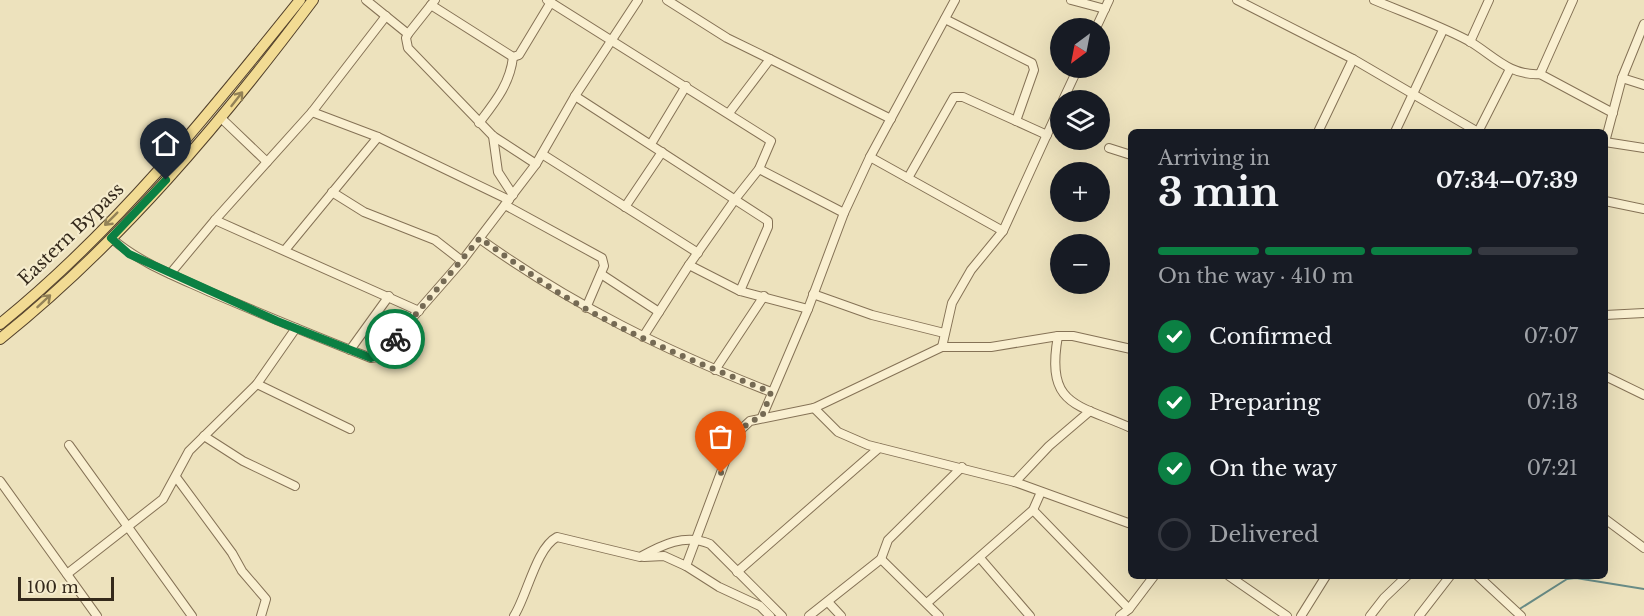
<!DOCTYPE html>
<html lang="en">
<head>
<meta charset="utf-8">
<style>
  :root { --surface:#171b24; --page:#20242c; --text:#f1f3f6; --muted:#9ea1a6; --line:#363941; --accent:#0b8043 }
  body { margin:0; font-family:"Libre Baskerville",serif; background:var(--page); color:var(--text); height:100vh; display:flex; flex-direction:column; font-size:22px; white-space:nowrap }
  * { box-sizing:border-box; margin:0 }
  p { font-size:20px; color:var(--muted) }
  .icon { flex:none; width:33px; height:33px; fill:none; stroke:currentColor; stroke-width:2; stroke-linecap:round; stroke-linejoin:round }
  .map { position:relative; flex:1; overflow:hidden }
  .details { position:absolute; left:1128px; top:129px; width:480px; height:450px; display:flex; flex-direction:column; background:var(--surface); border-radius:9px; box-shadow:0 6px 24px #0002 }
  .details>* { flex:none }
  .needle { width:39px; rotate:212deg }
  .tools { position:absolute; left:1050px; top:18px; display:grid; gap:12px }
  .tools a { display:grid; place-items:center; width:60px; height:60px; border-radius:50%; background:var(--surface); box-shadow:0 6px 24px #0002; font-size:30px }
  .scale { position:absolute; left:18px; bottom:15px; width:96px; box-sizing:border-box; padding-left:6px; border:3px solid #34291b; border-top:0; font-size:16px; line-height:21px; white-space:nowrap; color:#34291b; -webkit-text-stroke:4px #f5eccd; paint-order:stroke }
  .pin { position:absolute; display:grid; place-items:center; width:51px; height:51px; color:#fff; margin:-62px -26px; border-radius:50% 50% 50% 0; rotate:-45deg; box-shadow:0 0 6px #0007 }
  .pin .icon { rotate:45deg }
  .courier { position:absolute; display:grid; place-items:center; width:60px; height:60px; margin:-30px; border:4px solid #0b8043; border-radius:50%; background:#fff; color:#222; box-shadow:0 2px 8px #0007 }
  .head em { font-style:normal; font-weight:700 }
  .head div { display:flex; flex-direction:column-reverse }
  .head { display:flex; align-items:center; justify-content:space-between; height:102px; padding:0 30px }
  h1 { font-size:39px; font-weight:700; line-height:45px }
  .bar { display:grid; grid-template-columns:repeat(4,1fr); gap:9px 6px; align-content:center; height:72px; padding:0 30px }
  .bar i { height:8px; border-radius:4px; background:var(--line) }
  .bar .selected { background:var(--accent) }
  .bar p { grid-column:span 4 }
  ol { padding:0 30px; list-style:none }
  li { display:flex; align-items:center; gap:18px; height:66px }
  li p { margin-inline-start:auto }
  li .icon { padding:6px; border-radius:50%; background:var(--accent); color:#fff; stroke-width:4 }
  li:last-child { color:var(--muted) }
  li i { width:33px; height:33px; border:3px solid var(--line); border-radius:50% }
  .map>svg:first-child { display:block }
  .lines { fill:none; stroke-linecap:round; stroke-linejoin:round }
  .stream { stroke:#698c86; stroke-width:2 }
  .minor-casing { stroke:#857256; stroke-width:10 }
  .major-casing { stroke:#52402b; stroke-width:12 }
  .minor { stroke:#f9efd0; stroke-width:8 }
  .major { stroke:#f2db93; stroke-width:10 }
  .oneway { stroke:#938257 }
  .done { stroke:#756a54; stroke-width:6; stroke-dasharray:0 10.8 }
  .route { stroke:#0b8043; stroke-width:8 }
  .labels { text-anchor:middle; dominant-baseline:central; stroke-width:4.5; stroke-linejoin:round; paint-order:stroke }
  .street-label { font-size:18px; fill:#34291b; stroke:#f5eccd }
</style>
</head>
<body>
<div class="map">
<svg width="1644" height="616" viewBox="0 0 1644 616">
  <rect width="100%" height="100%" fill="#ede2bd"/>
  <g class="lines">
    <!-- stream -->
    <path class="stream" d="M1518,610L1567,579L1576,578L1644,589"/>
    <!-- minor casing -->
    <g class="minor-casing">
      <g id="minor">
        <path d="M366,0L408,34"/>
        <path d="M435,0L408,34L406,38L408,48L493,136L536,164"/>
        <path d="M547,0L771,141L759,169L736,198L689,265L643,337"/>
        <path d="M667,0L727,38L770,59"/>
        <path d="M1071,0L1105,9"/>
        <path d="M1237,0L1353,59L1478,132"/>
        <path d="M1374,0C1405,13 1439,25 1469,41C1493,55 1509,76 1540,74L1613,113"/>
        <path d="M431,5L513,57L519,55L551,2"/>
        <path d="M945,19L1032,63L1034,70L1016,121"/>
        <path d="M1096,28L1109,0"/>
        <path d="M1470,42L1489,0"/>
        <path d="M1540,74L1573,0"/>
        <path d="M1622,78L1644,85"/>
        <path d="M575,96L768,221V227L740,291"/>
        <path d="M1063,100L1078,68"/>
        <path d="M312,112L378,137L509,200"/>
        <path d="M729,113L770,59L891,119"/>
        <path d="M221,118L267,162"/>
        <path d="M479,123C495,102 510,84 513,57"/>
        <path d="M1318,132L1353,59"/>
        <path d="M1395,132L1443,30"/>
        <path d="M1478,132L1510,69"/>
        <path d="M493,136L498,172L513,195"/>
        <path d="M1605,142L1622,78L1644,24"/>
        <path d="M1605,142L1644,148"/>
        <path d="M651,144L686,86"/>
        <path d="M1109,148L1131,155"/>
        <path d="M542,154L698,253"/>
        <path d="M870,157L1003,231"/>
        <path d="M759,169L844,213"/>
        <path d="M908,178L954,97H963L1047,135"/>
        <path d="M332,192L364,212L435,240L462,261"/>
        <path d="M1605,201L1644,209"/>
        <path d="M505,205L602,258L604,266L586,308"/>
        <path d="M625,207L662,152"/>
        <path d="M215,220L419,311"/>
        <path d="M111,238C140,263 175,276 210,292C264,315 317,337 371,358L378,357L462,261L536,164L575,96L638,0"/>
        <path d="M480,239C572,305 666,351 771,392"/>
        <path d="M285,250L378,137"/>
        <path d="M689,265L740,291L808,309"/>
        <path d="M170,274L215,220L312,112L386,16"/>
        <path d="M601,274L659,312"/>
        <path d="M813,294L872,315L944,333"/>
        <path d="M1605,315L1644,313"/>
        <path d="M1058,336C1045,407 1078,404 1131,428"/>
        <path d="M942,347L952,303L971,270L1003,231L1060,106"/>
        <path d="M350,350L389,296"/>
        <path d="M715,370L764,296"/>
        <path d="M1605,376L1644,395"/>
        <path d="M257,384L350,429"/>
        <path d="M814,408L838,432L868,445L1015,482L1131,524"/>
        <path d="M762,417L808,309L844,213L870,157L955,0"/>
        <path d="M204,436L243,461L295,486"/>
        <path d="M69,445L192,616"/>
        <path d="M176,477L232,553L242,571L266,599L261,616"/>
        <path d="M0,481L97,616"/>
        <path d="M1015,482L1049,446L1090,411"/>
        <path d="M1033,510L1129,609"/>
        <path d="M1605,519L1644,548"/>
        <path d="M644,557L664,556L686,566L719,587L760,606L770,616"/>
        <path d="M980,558L1030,616"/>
        <path d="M881,559L888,540L962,467"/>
        <path d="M686,566L735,435L750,421L814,408L942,347H991L1058,336H1073L1131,349"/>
        <path d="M737,572L879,448"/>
        <path d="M67,574L163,499L189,451L257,384L296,328"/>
        <path d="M1229,576L1287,616"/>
        <path d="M1478,576L1521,616"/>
        <path d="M828,602L841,616"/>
        <path d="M927,603L1033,510L1041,492"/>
        <path d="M514,616C527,596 536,548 557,537L640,557C662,545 685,533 710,544L782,616"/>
        <path d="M809,616L881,559L939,616"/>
        <path d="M1120,616L1129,609L1154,576"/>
        <path d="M1301,616L1326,576"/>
        <path d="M1370,616L1384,598L1407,576"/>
        <path d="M1419,616L1450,576"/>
      </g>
    </g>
    <!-- major casing -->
    <g class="major-casing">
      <g id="major">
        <path d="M0,324C115,231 208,115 300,0"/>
        <path d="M0,339C120,243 221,123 313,0"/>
      </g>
    </g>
    <!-- minor -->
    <use href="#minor" class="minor"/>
    <!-- major -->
    <use href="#major" class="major"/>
  </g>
  <!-- one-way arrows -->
  <defs><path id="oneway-shaft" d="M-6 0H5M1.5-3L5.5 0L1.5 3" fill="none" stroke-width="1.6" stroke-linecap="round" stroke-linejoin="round" transform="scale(1.5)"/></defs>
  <g class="oneway">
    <use href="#oneway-shaft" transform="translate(237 99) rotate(-52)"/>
    <use href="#oneway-shaft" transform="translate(111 219) rotate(135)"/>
    <use href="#oneway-shaft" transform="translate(44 301) rotate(-43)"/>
  </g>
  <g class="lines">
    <!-- done -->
    <path class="done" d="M395,339L480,238C505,256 530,274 556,291C622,333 698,363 771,392L762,417C734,426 730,448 721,473"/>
    <!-- route -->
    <path class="route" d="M166,180L111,238L129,254L277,321L371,358L381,355L395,339"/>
  </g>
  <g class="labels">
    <!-- street labels -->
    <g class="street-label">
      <text transform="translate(71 234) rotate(-44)">Eastern Bypass</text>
    </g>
  </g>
</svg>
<div class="tools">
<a><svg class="needle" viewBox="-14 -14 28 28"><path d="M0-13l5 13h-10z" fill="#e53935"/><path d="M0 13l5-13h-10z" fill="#9ea1a6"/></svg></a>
<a><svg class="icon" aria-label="layers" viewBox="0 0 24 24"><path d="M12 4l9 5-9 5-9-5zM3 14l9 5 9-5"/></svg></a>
<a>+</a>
<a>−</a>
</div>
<div class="scale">100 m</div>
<div class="pin" style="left:721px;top:473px;background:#ea580c"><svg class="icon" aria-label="bag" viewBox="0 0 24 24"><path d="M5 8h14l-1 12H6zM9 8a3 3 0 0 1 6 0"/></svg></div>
<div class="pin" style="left:166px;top:180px;background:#1f2937"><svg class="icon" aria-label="home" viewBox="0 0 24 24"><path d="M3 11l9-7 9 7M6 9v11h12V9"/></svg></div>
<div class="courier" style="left:395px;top:339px"><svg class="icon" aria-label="bike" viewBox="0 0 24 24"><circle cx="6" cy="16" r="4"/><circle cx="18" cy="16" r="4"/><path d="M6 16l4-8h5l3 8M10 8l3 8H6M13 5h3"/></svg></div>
<section class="details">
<div class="head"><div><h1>3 min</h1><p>Arriving in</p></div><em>07:34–07:39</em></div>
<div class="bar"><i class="selected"></i><i class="selected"></i><i class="selected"></i><i></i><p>On the way · 410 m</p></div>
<ol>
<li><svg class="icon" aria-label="check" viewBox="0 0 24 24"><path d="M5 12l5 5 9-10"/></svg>Confirmed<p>07:07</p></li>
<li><svg class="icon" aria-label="check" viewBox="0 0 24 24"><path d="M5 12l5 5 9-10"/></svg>Preparing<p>07:13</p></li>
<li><svg class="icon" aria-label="check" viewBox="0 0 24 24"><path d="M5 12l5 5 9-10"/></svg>On the way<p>07:21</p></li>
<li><i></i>Delivered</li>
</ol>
</section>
</div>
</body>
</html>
